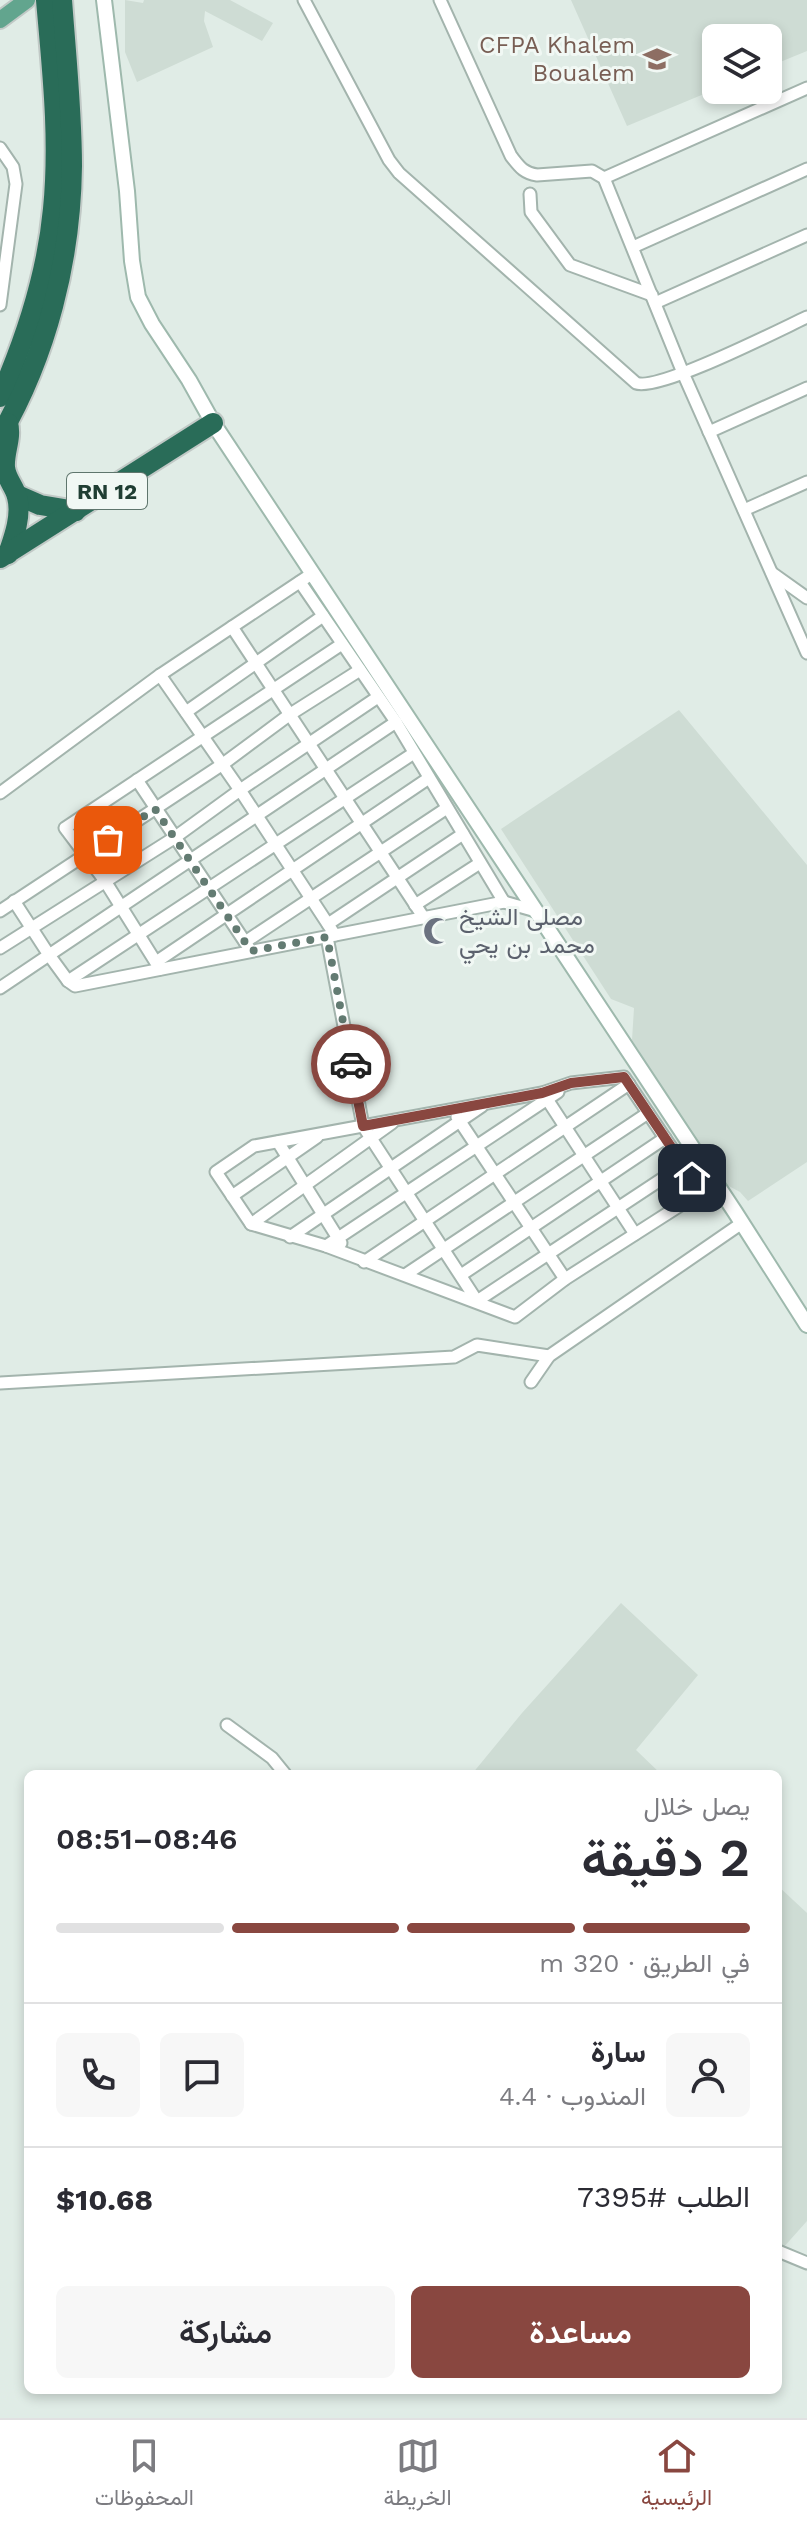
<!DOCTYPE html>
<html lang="ar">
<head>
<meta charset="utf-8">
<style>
  :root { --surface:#fff; --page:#f7f7f7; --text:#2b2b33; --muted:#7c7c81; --line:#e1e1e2; --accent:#894740 }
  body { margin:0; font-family:"Work Sans",Vazirmatn,sans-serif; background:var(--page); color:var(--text); direction:rtl; height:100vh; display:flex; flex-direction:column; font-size:30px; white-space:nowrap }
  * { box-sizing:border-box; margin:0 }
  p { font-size:26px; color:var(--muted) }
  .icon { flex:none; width:44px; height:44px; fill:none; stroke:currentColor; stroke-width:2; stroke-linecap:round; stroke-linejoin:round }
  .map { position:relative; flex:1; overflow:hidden; direction:ltr }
  .side { position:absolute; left:24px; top:1770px; width:758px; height:624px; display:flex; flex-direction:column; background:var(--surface); border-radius:12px; box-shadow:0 4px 12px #0003; direction:rtl }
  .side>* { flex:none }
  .tools { position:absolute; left:702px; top:24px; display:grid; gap:16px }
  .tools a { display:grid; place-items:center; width:80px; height:80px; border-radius:12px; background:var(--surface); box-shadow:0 4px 12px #0003; font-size:40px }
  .pin { position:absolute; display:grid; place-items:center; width:68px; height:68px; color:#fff; margin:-34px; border-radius:16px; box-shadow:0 4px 12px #0006 }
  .courier { position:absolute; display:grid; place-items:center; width:80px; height:80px; margin:-40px; border:6px solid #894740; border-radius:50%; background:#fff; color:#222; box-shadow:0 2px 10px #0007 }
  .overview em { font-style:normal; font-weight:600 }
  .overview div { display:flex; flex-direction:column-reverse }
  .overview { display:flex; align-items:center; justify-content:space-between; height:136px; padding:0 32px }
  h1 { font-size:52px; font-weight:600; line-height:60px }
  .bar { display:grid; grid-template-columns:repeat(4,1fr); gap:12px 8px; align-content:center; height:96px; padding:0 32px }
  .bar i { height:10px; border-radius:6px; background:var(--line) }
  .bar .selected { background:var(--accent) }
  .bar p { grid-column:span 4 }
  .line { display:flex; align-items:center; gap:20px; padding:0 32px; border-top:2px solid var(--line) }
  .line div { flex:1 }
  .round { display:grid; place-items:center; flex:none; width:84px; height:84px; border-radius:12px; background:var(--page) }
  .button { display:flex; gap:16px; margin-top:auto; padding:16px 32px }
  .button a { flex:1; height:92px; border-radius:12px; background:var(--accent); color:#fff; font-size:32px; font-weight:600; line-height:92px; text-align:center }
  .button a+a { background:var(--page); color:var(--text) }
  .tab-bar { display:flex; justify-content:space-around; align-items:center; height:112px; border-top:2px solid var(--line); background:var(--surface); font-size:22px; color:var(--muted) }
  .tab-bar a { display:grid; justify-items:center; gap:4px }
  .tab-bar .selected { color:var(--accent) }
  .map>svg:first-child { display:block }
  .built { fill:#cedcd4 }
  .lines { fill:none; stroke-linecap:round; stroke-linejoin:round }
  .street-casing { stroke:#a3b4ad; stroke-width:15 }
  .secondary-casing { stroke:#9eb9ad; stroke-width:18 }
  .primary-casing { stroke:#c1c9c6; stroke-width:20 }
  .highway-casing { stroke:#c1c9c6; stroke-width:24 }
  .street { stroke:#fff; stroke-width:11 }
  .secondary { stroke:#fff; stroke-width:14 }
  .primary { stroke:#62a58e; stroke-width:16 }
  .highway { stroke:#296c58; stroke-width:20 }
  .done { stroke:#637b72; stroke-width:8; stroke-dasharray:0 14.4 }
  .route { stroke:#894740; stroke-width:10 }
  .labels { text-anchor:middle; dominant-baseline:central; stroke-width:6; stroke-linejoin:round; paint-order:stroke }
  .shield { fill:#f1f8f4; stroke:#5f766d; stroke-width:2 }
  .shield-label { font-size:22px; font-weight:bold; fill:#203e33 }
  .education-label { font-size:24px; fill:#785e54; stroke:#f1f8f4; text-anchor:end }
  .worship-label { font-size:24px; fill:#5b616d; stroke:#f1f8f4; text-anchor:start }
</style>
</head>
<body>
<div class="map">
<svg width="807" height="2418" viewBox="0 0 807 2418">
  <rect width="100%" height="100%" fill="#e0ece6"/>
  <!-- built -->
  <g class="built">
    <path d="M125,0L143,3L144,0H230L273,23L262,41L205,11L204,21L213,47L137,82L125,52Z"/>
    <path d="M571,0H807V51L768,67V38H716V89L627,126Z"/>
    <path d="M679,710L807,865V1162L748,1201L740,1192L723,1183L632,1040L634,1008L611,999L501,829Z"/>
    <path d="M621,1603L698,1675L636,1750L661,1774H472L522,1713Z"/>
    <path d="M778,1886L807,1913V2221L782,2249L778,2248Z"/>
  </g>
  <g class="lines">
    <!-- street casing -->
    <g class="street-casing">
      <g id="street">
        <path d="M304,0L389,160L399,173L636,383C658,392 779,330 807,317"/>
        <path d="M440,0L511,156C519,166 523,173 537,175L592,171L604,178L683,373L807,653"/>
        <path d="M0,148L13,167L16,184L0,305"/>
        <path d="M604,178L807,88"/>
        <path d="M530,194L531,212L570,265L652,295"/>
        <path d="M633,247L807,169"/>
        <path d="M655,303L807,235"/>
        <path d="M709,432L807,388"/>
        <path d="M744,510L807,482"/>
        <path d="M772,573L807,598"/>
        <path d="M300,582L396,722L504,902"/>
        <path d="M232,627L424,918"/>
        <path d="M160,675L240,790L378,697"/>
        <path d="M186,712L323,616"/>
        <path d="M137,780L249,948"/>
        <path d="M0,793L160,675L313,573"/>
        <path d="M14,901L49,955L396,722"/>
        <path d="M415,905L480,863"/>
        <path d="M0,911L223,764L289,715L360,670"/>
        <path d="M328,924L463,834"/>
        <path d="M327,937L363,1126L477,1301L683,1165"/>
        <path d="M245,942L447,808"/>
        <path d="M0,948L174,838L240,790L335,935"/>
        <path d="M156,962L429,778"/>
        <path d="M160,969L105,881L65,828L342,644"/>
        <path d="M68,981L414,753"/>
        <path d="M0,988L49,955L68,981L75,986L504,902L536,911"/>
        <path d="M624,1077L701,1192L565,1279L515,1317L326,1246L251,1224L216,1172L254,1146L542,1093L571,1083Z"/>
        <path d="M543,1093L635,1234"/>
        <path d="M457,1117L565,1279"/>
        <path d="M278,1142L341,1243"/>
        <path d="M232,1196L317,1137"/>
        <path d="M251,1224L392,1123"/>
        <path d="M290,1237L482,1106"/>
        <path d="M326,1246L558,1092"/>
        <path d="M364,1262L629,1084"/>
        <path d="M405,1275L648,1113"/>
        <path d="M461,1275L665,1138"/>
        <path d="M531,1382L549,1356L742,1223"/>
        <path d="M0,1383L454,1357L477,1345L549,1356"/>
        <path d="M227,1725L272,1758L285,1774"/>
        <path d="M778,2251L807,2263"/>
      </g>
    </g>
    <!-- secondary casing -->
    <g class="secondary-casing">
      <path id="secondary" d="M104,0L127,191L132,261L138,297L152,324L189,380L213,423L735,1212L807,1325"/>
    </g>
    <!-- primary casing -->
    <g class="primary-casing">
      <path id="primary" d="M0,20L27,0"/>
    </g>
    <!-- highway casing -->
    <g class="highway-casing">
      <g id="highway">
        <path d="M0,397C26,338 47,273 53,209C60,139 52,69 46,0"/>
        <path d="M0,436C47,355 71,259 72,166C72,111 66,55 62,0"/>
        <path d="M17,495L40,505L76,511"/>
        <path d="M8,554C14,537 22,515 17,497C15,487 6,479 5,467C4,451 12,439 8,423"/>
        <path d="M0,558L213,423"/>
      </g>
    </g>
    <!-- street -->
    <use href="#street" class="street"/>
    <!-- secondary -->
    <use href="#secondary" class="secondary"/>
    <!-- primary -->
    <use href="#primary" class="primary"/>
    <!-- highway -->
    <use href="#highway" class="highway"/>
  </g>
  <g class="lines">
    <!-- done -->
    <path class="done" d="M108,840L155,809L251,951L327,937L351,1064"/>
    <!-- route -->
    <path class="route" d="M351,1064L363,1126L542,1093L571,1083L624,1077L692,1178"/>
  </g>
  <!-- icons -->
  <defs>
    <g id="university-bare" transform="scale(2.16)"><path d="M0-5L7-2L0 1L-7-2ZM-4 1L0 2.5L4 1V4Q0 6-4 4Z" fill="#8d6e63" stroke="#f1f8f4" stroke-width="2.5" paint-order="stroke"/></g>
    <g id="mosque-bare" transform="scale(2.16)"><path d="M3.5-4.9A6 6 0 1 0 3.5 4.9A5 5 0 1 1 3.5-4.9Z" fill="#6b7280" stroke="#f1f8f4" stroke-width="2.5" paint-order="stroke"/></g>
  </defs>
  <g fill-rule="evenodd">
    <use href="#university-bare" x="657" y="59"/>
    <use href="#mosque-bare" x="437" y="931"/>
  </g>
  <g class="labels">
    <!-- shield labels -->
    <rect class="shield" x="67" y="473" width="80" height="36" rx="6"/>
    <g class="shield-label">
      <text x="107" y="491">RN 12</text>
    </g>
    <!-- education labels -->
    <g class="education-label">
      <text x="635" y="45">CFPA Khalem<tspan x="635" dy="28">Boualem</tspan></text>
    </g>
    <!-- worship labels -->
    <g class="worship-label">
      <text x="459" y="917">مصلى الشيخ<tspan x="459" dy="28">محمد بن يحي</tspan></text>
    </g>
  </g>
</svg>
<div class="tools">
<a><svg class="icon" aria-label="layers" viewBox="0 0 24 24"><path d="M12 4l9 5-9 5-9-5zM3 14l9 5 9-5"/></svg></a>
</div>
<div class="pin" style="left:108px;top:840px;background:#ea580c"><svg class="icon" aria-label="bag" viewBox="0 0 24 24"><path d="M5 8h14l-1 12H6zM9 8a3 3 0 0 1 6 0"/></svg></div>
<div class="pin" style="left:692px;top:1178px;background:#1f2937"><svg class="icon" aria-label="home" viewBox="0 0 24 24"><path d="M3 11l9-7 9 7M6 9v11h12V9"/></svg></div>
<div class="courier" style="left:351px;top:1064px"><svg class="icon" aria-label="car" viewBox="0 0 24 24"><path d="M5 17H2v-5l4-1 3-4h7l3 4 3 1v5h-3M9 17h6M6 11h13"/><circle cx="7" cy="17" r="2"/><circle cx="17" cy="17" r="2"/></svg></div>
<section class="side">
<div class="overview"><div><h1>2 دقيقة</h1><p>يصل خلال</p></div><em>08:46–08:51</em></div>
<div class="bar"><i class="selected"></i><i class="selected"></i><i class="selected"></i><i></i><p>في الطريق · 320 m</p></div>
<div class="line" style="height:144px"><a class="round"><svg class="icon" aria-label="person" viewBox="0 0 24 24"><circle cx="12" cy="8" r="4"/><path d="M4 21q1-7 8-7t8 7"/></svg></a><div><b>سارة</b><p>المندوب · 4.4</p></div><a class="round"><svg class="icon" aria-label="chat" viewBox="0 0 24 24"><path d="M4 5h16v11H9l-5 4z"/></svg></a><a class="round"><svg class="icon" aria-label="phone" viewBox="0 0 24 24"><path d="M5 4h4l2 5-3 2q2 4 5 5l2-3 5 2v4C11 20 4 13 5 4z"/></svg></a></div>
<div class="line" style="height:104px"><div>الطلب #7395</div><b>$10.68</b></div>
<div class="button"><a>مساعدة</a><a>مشاركة</a></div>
</section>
</div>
<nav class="tab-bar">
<a class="selected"><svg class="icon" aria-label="home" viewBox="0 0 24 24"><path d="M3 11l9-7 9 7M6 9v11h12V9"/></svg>الرئيسية</a>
<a><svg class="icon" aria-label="map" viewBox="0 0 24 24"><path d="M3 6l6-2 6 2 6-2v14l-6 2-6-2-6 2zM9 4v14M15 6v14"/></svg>الخريطة</a>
<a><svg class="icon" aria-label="saved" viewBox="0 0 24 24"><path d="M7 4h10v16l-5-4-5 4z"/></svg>المحفوظات</a>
</nav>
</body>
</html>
